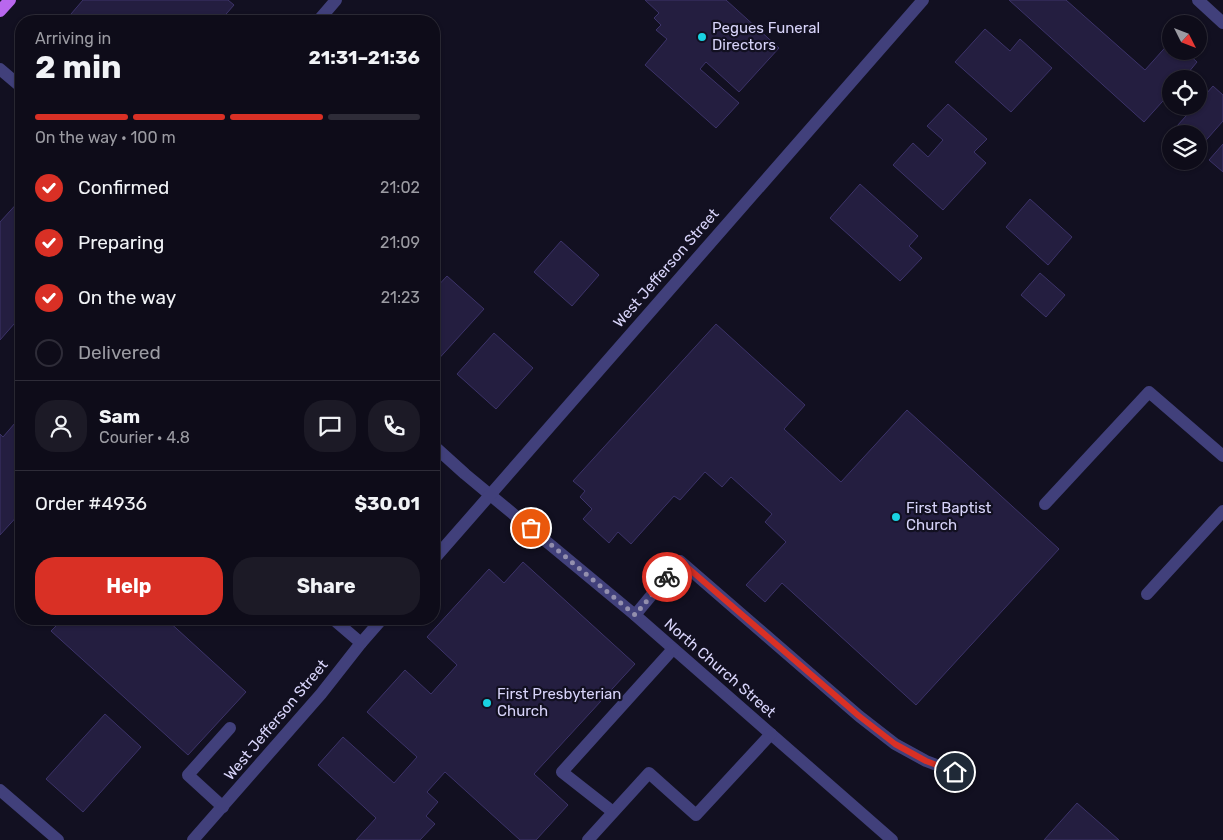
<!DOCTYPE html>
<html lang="en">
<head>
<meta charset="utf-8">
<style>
  :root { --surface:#0e0c19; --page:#1c1a26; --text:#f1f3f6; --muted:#9b9ba2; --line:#2e2c38; --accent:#d93025 }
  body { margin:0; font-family:Rubik,sans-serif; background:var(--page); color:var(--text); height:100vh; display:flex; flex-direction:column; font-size:19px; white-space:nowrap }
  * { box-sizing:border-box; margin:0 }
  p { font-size:16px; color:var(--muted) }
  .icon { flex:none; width:28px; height:28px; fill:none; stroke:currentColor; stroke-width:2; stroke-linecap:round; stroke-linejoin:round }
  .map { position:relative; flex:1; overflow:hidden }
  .panel { position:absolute; left:15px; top:15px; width:425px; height:610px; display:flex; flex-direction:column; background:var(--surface); border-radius:20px; box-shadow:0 1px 4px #0004,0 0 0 1px var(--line) }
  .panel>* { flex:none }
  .needle { width:32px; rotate:132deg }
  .controls { position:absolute; left:1162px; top:15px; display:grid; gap:10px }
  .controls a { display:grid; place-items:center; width:45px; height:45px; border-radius:50%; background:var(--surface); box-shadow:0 1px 4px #0004,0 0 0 1px var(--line); font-size:25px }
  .pin { position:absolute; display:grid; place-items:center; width:42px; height:42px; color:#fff; margin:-21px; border:2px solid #fff; border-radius:50%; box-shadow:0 1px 5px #0007 }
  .courier { position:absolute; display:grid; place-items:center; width:50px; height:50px; margin:-25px; border:4px solid #d93025; border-radius:50%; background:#fff; color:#222; box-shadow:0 1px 6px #0007 }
  .overview em { font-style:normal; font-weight:700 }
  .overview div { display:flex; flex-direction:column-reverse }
  .overview { display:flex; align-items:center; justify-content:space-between; height:85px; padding:0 20px }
  h1 { font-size:32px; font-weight:700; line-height:38px }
  .bar { display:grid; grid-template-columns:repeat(4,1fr); gap:8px 5px; align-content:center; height:60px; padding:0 20px }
  .bar i { height:6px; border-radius:4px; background:var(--line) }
  .bar .current { background:var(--accent) }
  .bar p { grid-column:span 4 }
  .line { display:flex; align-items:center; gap:12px; padding:0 20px; border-top:1px solid var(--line) }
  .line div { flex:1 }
  .round { display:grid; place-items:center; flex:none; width:52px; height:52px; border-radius:20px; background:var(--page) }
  ol { padding:0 20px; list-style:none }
  li { display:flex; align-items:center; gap:15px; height:55px }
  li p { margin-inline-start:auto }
  li .icon { padding:5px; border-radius:50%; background:var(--accent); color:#fff; stroke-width:4 }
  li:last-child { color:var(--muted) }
  li i { width:28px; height:28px; border:2px solid var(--line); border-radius:50% }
  .cta { display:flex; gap:10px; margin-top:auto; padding:10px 20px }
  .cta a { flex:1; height:58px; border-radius:20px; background:var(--accent); color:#fff; font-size:20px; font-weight:700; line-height:58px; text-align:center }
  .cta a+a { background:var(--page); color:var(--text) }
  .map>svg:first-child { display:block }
  .building { fill:#241e40; stroke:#3c3369 }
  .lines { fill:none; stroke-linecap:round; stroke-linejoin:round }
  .minor { stroke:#41407b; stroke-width:12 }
  .major { stroke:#b967ee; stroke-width:12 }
  .done { stroke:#938fae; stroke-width:5; stroke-dasharray:0 9 }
  .route { stroke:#d93025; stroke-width:6 }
  .poi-dot { fill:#19d2e2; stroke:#121021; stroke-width:2 }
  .labels { text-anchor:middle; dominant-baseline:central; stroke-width:4.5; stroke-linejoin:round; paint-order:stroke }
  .poi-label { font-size:15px; fill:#d8d4fa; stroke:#121021; text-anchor:start }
  .street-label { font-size:15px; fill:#d8d4fa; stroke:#121021 }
</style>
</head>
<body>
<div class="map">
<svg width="1223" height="840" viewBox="0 0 1223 840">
  <rect width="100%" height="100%" fill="#121021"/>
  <!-- building -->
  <g class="building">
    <path d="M83,0H228L234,5L220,21H65Z"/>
    <path d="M645,0H726L779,48L739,92L706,62L700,69L739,103L716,128L645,65L667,39L656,30L661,25L654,18L659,13Z"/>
    <path d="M1009,0H1066L1145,70L1171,41V51H1185L1197,62L1183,79H1171V92L1144,122Z"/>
    <path d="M985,29L1010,51L1020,39L1052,68L1011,112L955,62Z"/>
    <path d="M1213,86L1223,95V121L1200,147L1199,146V134H1185L1177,126L1195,106H1199V102Z"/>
    <path d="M948,104L987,139L974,152L986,163L943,210L893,165L913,143L928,157L943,140L927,126Z"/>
    <path d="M1223,144V172L1209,160Z"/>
    <path d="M860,184L918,236L909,246L922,258L900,281L830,218Z"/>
    <path d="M21,199V316L0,340V222Z"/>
    <path d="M1030,199L1072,237L1048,265L1006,227Z"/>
    <path d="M561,241L599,275L572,306L534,272Z"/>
    <path d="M1040,273L1065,295L1046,317L1021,295Z"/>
    <path d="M447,276L484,309L434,364V290Z"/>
    <path d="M716,324L805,405L784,429L841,482L907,410L1059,549L916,705L782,583L765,602L746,585L786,542L765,522L772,514L731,477L722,487L705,472L680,500L674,496L631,544L618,532L609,543L583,519L592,509L580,497L585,491L573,481Z"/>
    <path d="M494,333L533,368L496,409L457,374Z"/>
    <path d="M21,416V512L0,535V434L3,437Z"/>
    <path d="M523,562L635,664L534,774L568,805L536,840H520L445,772L427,792L438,802L426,816L435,824L420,840H356L376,818L318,765L343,737L394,783L417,757L367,712L405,670L431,694L457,665L427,637L489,569L504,583Z"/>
    <path d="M63,619H166L246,692L188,755L51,631Z"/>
    <path d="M105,714L141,747L83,812L46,779Z"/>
    <path d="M1077,803L1119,840H1044Z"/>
  </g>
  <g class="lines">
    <!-- minor -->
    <g class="minor">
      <path d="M1198,0L1223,23"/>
      <path d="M318,21L336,0"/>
      <path d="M0,69L21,87"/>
      <path d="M434,446L465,474L635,615L892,840"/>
      <path d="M1045,504L1149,392L1223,456"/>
      <path d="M434,559L923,0"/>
      <path d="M1147,594L1223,511"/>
      <path d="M635,615L680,561L859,716L895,744L926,761L955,772"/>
      <path d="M333,619L361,643"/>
      <path d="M0,790L58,840"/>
      <path d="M223,807L188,775L230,728"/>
      <path d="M613,812L562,772L673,649"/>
      <path d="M193,840L321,694L361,643L382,619"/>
      <path d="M588,840L649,773L696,815L771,734"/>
    </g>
    <!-- major -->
    <path class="major" d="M0,11L10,0"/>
  </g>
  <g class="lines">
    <!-- done -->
    <path class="done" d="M531,528L635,615L667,577"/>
    <!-- route -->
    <path class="route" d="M667,577L680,561L859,716L895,744L926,761L955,772"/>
  </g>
  <!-- markers -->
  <g class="poi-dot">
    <circle cx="702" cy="37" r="5"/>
    <circle cx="896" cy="517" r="5"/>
    <circle cx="487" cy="703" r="5"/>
  </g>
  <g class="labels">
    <!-- poi labels -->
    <g class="poi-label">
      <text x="712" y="28">Pegues Funeral<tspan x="712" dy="17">Directors</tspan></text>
      <text x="906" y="508">First Baptist<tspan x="906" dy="17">Church</tspan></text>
      <text x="497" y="694">First Presbyterian<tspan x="497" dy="17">Church</tspan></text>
    </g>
    <!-- street labels -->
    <g class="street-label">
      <text transform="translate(666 268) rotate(-49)">West Jefferson Street</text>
      <text transform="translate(720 668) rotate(41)">North Church Street</text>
      <text transform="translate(276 720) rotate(-50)">West Jefferson Street</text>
    </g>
  </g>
</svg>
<div class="controls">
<a><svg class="needle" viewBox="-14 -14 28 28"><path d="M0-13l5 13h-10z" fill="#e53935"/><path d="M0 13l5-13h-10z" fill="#9b9ba2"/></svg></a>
<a><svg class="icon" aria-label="locate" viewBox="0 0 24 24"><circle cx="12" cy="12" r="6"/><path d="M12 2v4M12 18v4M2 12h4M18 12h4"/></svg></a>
<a><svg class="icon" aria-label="layers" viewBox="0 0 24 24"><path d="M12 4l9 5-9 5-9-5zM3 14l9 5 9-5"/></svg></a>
</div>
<div class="pin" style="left:531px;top:528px;background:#ea580c"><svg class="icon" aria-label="bag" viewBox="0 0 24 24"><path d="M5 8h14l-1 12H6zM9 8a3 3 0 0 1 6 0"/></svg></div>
<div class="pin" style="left:955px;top:772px;background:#1f2937"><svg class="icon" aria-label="home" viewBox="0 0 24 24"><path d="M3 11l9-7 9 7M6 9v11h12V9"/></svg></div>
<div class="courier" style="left:667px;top:577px"><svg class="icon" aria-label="bike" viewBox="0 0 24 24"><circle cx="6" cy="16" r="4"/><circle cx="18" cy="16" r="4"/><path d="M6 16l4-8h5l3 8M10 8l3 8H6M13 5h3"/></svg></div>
<section class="panel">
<div class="overview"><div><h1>2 min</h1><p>Arriving in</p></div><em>21:31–21:36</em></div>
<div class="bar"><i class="current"></i><i class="current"></i><i class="current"></i><i></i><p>On the way · 100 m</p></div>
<ol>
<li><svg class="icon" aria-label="check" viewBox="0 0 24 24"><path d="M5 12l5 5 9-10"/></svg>Confirmed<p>21:02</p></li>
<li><svg class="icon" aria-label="check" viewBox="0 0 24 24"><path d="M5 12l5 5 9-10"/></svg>Preparing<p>21:09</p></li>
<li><svg class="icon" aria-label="check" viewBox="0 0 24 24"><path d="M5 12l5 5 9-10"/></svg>On the way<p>21:23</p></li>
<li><i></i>Delivered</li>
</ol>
<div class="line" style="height:90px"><a class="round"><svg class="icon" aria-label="person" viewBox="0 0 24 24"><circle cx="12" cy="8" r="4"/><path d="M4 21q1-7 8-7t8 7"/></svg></a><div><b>Sam</b><p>Courier · 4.8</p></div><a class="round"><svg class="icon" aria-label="chat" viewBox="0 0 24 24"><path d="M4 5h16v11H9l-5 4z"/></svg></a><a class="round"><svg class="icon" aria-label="phone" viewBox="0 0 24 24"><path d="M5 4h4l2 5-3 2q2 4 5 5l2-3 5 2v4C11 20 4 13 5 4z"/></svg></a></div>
<div class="line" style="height:65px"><div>Order #4936</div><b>$30.01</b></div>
<div class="cta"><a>Help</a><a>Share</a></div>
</section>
</div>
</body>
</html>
